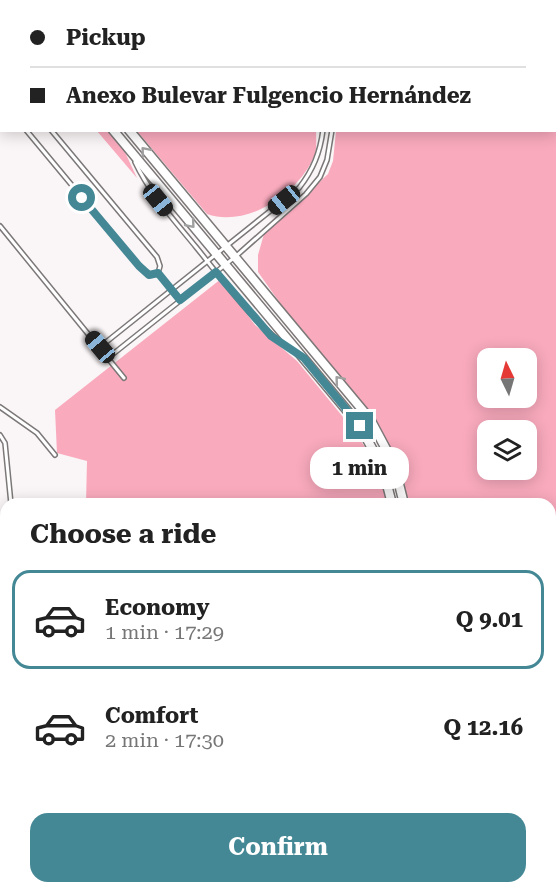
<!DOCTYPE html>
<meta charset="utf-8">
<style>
:root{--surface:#fff;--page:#f2f2f2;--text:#222;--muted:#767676;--line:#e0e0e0;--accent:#448896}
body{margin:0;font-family:"Roboto Serif",serif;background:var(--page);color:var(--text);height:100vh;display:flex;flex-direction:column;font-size:22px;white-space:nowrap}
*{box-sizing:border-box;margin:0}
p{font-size:20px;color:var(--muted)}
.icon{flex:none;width:33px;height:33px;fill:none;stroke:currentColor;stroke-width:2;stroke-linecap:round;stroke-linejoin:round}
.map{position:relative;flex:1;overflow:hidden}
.side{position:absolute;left:0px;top:498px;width:556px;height:396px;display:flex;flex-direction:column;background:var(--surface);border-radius:18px 18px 0 0;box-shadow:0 3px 15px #0003}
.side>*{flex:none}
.banner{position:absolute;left:0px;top:0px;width:556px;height:132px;box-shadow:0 3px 15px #0003;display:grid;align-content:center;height:132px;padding:0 30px;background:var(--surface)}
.needle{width:39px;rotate:355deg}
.controls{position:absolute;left:477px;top:348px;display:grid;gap:12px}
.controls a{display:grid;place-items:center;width:60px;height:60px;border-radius:12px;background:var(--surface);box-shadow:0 3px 15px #0003;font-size:30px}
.end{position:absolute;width:27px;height:27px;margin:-14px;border:8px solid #448896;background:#fff;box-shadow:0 0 0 3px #fff}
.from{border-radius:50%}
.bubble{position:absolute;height:42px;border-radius:18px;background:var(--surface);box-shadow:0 3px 15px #0003;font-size:20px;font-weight:700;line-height:42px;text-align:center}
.car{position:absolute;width:18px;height:36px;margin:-18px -9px;border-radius:8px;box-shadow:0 0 4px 2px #0007;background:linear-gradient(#222 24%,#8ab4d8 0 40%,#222 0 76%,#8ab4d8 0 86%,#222 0)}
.banner b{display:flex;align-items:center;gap:21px;height:57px;font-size:22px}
.banner b+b{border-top:2px solid var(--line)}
.banner i{width:15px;height:15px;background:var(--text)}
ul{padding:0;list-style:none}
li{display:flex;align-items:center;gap:18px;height:99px;margin:0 12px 9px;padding:0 18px;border:3px solid transparent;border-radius:18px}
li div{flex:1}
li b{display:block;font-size:22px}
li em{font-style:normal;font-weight:700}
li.active{border-color:var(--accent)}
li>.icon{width:54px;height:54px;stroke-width:1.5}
h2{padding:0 30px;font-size:27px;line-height:72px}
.primary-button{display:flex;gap:12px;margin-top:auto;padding:12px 30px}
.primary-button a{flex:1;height:69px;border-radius:18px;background:var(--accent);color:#fff;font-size:24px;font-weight:700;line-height:69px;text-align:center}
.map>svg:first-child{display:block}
.green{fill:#f9aabd;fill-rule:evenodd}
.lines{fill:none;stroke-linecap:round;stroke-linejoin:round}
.primary-tunnel{stroke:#d8d3d4;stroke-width:9;stroke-dasharray:9 4.5;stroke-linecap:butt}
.service-casing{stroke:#7c7878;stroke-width:6}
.secondary-casing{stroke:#7c7878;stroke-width:11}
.primary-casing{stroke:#7c7878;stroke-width:12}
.path{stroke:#afabab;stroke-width:1.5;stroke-dasharray:4.5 3;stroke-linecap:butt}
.service{stroke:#fff;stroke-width:3}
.secondary{stroke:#fff;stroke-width:8}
.primary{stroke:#fff;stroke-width:9}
.oneway{stroke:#a1a0a0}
.route{stroke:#448896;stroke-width:8}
</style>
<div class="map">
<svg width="556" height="894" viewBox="0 0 556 894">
<rect width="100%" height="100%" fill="#faf5f6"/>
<!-- green -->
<path class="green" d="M29 0H317L30 2Z
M345 0H556V894H376L367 888H550V504H408L402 470 376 421 282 306 258 272V255L264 234 328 174 333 161 336 131 555 130V2ZM488 358H526V398H488ZM488 430H526V470H488Z
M97 131H108L124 150 137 178Z
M137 131H316C316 138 317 147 315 154 300 193 248 228 207 214Z
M221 279 255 325 297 361 352 428 367 450 381 480 387 504H86L87 461 57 453 55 410Z
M203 888H235L255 894H164Z"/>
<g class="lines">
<!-- primary-tunnel -->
<path class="primary-tunnel" d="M288 888 305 894
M329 888 340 894"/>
<defs>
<path id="service" d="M323 2V0
M333 2V0
M0 38 2 37
M0 125 2 124
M26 130 139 266 149 275 158 273
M51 130 157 257 160 266 158 273 180 300
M135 162C150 194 174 220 196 247 226 284 254 325 293 351
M0 226 124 378
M100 347 299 188C313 170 320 153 323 130
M108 358 235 257 306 194 320 177 327 160 332 130
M0 407 37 433 55 455
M0 435 5 443 11 504
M0 527 6 520
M0 602 6 604
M0 637 6 620
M0 655 6 657
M0 801 6 803"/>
<path id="secondary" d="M6 0 8 2
M22 0 24 2
M113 130 360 426 383 469 392 504
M129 130 370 419 394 464 404 504"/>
<path id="primary" d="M252 888 269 894
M278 888 282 894
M360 888 368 894
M93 894 103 888
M126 894 141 888
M315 894 319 888"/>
</defs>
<!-- service casing -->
<use href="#service" class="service-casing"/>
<!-- secondary casing -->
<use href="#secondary" class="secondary-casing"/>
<!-- primary casing -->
<use href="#primary" class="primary-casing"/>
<!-- path -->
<path class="path" d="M535 2H536
M555 8H556"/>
<!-- service -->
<use href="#service" class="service"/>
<!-- secondary -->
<use href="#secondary" class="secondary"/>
<!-- primary -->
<use href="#primary" class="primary"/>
</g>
<!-- one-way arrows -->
<defs><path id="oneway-chevron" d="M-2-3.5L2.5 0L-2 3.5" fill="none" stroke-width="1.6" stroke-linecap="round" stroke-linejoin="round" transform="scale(1.5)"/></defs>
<g class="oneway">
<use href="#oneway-chevron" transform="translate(145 151) rotate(-130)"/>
<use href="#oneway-chevron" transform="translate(191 224) rotate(50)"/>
<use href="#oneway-chevron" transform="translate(339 380) rotate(-130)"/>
</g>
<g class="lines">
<!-- route -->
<path class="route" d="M82 198 139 266 149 275 158 273 180 300 216 272 271 336 304 358 360 426"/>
</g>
</svg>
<div class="controls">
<a><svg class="needle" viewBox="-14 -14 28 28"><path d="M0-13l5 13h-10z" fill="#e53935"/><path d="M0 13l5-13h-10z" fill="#767676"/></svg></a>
<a><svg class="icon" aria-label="layers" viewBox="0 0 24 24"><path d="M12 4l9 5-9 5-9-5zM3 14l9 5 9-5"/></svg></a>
</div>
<i class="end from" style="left:82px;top:198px"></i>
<i class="end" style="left:360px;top:426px"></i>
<div class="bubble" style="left:310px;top:447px;width:99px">1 min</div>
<i class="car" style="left:158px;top:200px;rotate:141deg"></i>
<i class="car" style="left:284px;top:200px;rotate:231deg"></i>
<i class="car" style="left:100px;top:347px;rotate:320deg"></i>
<div class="banner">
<b><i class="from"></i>Pickup</b>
<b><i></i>Anexo Bulevar Fulgencio Hernández</b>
</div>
<section class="side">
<h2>Choose a ride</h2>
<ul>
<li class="active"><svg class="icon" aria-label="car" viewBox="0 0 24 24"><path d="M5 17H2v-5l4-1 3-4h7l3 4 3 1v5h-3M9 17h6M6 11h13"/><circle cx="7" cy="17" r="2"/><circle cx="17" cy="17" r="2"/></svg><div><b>Economy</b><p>1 min · 17:29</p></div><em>Q 9.01</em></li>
<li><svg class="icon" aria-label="car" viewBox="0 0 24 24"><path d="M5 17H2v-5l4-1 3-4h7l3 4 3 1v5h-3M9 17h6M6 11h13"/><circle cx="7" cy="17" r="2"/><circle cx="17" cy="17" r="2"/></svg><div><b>Comfort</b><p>2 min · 17:30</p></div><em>Q 12.16</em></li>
</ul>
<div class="primary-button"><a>Confirm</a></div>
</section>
</div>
